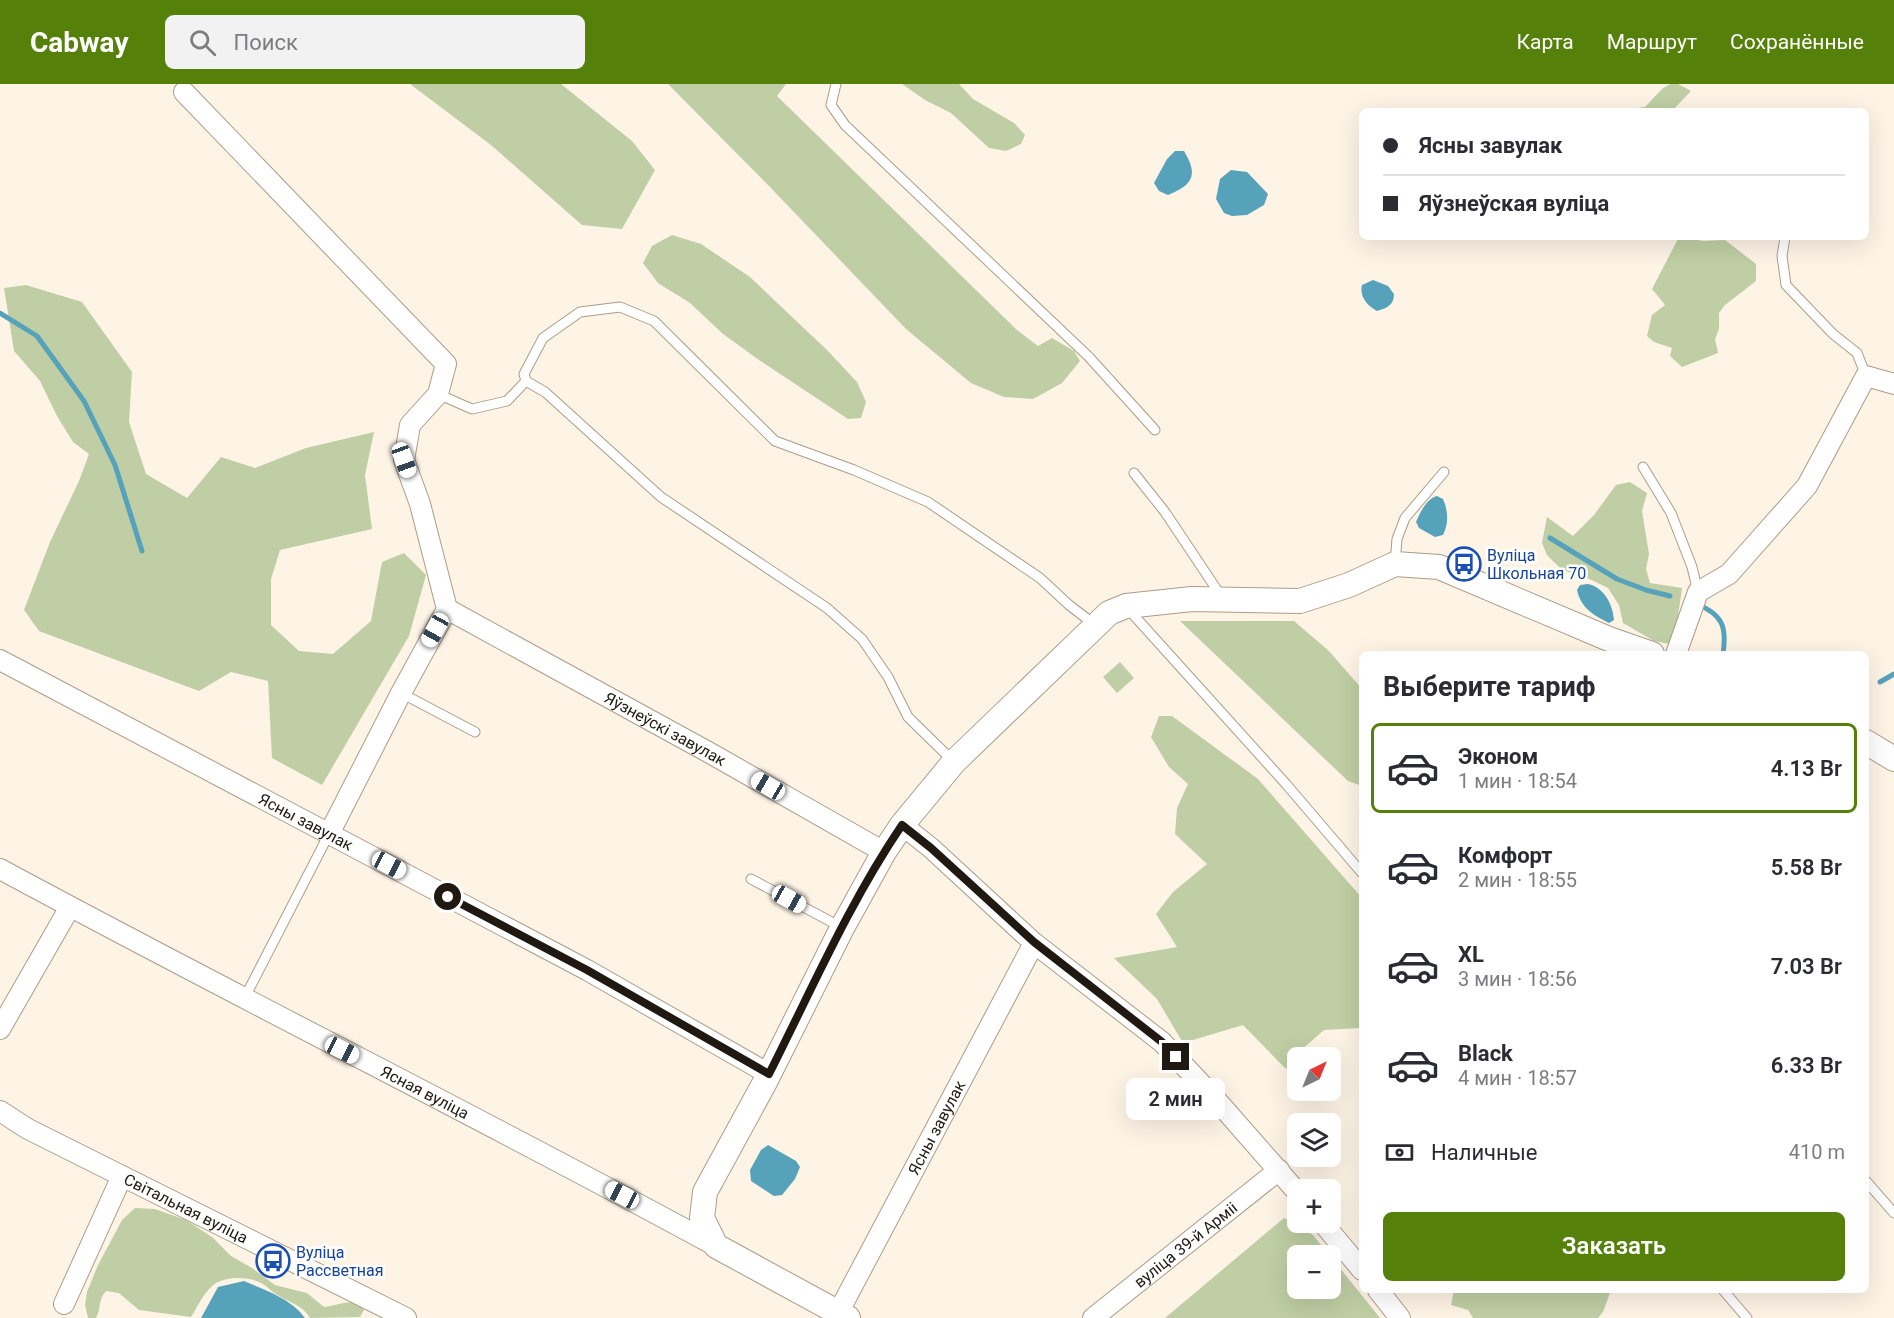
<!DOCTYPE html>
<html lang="ru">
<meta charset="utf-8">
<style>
:root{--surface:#fff;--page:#f2f2f3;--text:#2b2b33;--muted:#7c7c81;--line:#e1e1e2;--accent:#55810b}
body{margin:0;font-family:Roboto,sans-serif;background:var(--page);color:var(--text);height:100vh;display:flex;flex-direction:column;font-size:22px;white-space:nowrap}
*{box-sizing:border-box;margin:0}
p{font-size:20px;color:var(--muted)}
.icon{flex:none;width:33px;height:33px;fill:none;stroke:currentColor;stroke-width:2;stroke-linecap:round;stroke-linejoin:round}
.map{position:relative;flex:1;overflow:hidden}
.sheet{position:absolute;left:1359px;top:567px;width:510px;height:642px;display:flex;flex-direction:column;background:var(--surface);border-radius:9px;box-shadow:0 6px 24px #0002}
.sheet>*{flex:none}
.guide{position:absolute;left:1359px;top:24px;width:510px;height:132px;border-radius:9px;box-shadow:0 6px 24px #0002;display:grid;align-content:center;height:132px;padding:0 24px;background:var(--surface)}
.needle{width:39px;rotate:43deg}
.tools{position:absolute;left:1287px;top:963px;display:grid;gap:12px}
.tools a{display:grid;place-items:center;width:54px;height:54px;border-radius:9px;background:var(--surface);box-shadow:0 6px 24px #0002;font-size:30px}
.end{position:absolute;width:27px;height:27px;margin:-14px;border:8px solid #1f1911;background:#fff;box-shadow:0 0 0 3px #fff}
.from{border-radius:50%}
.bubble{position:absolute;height:42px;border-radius:9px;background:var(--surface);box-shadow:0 6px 24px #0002;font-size:20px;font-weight:600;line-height:42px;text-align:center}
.car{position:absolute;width:18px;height:36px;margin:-18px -9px;border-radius:8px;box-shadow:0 0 4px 2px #0007;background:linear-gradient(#fff 24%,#345 0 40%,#fff 0 76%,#345 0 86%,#fff 0)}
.guide b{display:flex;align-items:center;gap:21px;height:57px;font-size:22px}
.guide b+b{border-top:2px solid var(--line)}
.guide i{width:15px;height:15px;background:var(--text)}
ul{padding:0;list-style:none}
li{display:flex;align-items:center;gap:18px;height:90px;margin:0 12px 9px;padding:0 12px;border:3px solid transparent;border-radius:9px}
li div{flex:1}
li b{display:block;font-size:22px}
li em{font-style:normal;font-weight:600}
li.active{border-color:var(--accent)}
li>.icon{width:54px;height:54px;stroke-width:1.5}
h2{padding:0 24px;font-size:27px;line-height:72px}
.pay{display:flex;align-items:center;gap:15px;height:66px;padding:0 24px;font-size:22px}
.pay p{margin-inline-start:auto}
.action{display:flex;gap:12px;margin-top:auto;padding:12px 24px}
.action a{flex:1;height:69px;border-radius:9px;background:var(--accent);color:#fff;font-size:24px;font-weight:600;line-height:69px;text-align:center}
header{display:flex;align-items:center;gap:36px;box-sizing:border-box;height:84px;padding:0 30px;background:var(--accent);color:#fff}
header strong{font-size:28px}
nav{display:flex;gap:33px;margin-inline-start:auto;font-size:21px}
.search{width:420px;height:54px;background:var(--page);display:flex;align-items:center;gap:15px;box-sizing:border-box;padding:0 21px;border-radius:9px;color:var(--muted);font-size:22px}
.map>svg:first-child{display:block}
.green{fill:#bfcea4}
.water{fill:#56a2bb}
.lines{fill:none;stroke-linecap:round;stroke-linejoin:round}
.stream{stroke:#56a2bb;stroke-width:5}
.service-casing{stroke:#ac9c86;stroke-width:11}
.minor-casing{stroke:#ac9c86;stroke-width:22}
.tertiary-casing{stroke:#ac9c86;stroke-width:26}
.service{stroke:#fff;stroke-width:9}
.minor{stroke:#fff;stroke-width:20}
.tertiary{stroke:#fff;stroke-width:24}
.route{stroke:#1f1911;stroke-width:8}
.labels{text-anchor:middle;stroke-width:5;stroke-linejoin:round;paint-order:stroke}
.transit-label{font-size:16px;fill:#164399;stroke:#fff;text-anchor:start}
.street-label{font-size:16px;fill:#1f1911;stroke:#fff}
</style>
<header>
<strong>Cabway</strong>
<div class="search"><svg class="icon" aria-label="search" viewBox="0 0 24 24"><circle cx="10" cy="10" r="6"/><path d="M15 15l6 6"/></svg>Поиск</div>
<nav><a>Карта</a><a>Маршрут</a><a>Сохранённые</a></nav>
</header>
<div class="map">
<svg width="1894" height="1234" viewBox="0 0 1894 1234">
<rect width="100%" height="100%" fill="#fef4e6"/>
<!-- green -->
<path class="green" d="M410 0H561L632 57 655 86 622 145 582 141 491 61Z
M668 0H786L777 12 1017 246 1038 262 1052 254 1074 267 1080 277 1062 299 1033 315 1004 313 971 299 906 245 769 102Z
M902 0H959L973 15 1014 39 1025 51 1021 60 1006 67 989 64 951 29 925 16Z
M1670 0H1678L1691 7 1672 27H1615L1645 23 1662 5Z
M672 151 701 160 750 193 828 267 857 298 866 318 861 334 848 335 759 276 723 250 690 219 658 199 643 179 652 162Z
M1679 153 1703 157 1725 156 1756 180V197L1725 221 1719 229V245L1715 255 1718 269 1682 283 1670 272 1672 264 1654 258 1647 252 1652 231 1665 221 1652 205Z
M26 201 82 218 132 288 129 338 146 390 187 414 221 373 255 384 306 364 374 348 365 391 372 445 280 466 271 495V541L299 567 333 570 371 537 382 478 404 469 426 491 409 552 322 701 272 674 268 597 231 588 199 607 39 547 24 526 50 458 79 397 89 370 73 358 57 332 40 297 14 267 4 204Z
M1630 398 1647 409 1642 427 1649 470 1646 485 1650 499 1682 504 1677 539 1670 560 1654 557 1623 539 1619 521 1608 504 1583 492 1562 486 1547 471 1542 459 1547 433 1573 452 1594 431 1616 401Z
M1180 537H1294L1329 567 1362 605V702L1348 697Z
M1120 578 1134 594 1117 609 1103 593Z
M1159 632H1172L1258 695 1362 814V946L1359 944 1324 946 1299 968 1286 985 1243 941 1183 959 1157 915 1114 874 1177 863 1156 830 1173 808 1207 780 1175 750 1177 724 1188 700 1169 683 1151 653Z
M135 1124 155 1125 186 1136 212 1153 231 1172 252 1184 275 1201 307 1209 324 1223C339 1222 353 1212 364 1226L360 1233 310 1234C303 1221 288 1218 276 1210 271 1207 267 1202 261 1199 249 1193 229 1192 216 1199 205 1206 198 1222 191 1233L139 1226 119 1209 106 1207C97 1218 102 1223 96 1234H88L85 1221 87 1208 98 1181 122 1136Z
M1284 1134 1313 1151 1329 1171 1298 1172V1204H1330L1331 1173 1380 1234H1165Z
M1454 1206H1611L1603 1228 1598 1234H1473L1468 1226 1451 1221Z"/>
<!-- water -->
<path class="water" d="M1175 67H1184C1198 90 1194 101 1168 111L1159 107 1154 99 1167 75Z
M1231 86 1247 88 1268 110 1264 121 1247 131 1232 132 1224 129 1216 115 1220 95Z
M1373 196 1388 202 1394 210C1394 221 1387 224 1377 227 1368 222 1359 213 1362 201Z
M1437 412 1443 415C1448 426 1449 440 1443 451L1435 453 1419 444 1416 438C1420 429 1426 415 1437 412Z
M1588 500C1604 503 1613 521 1614 536L1609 539C1593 531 1581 524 1577 506L1580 501Z
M768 1061 796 1077 800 1083 795 1095 782 1111 774 1112 751 1097 750 1086 761 1066Z
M244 1197C265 1206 292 1215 305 1234H201L218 1203Z"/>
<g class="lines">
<!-- stream -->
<path class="stream" d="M0 229 37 252 84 317 115 381 142 467
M1550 454 1617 495 1646 506 1670 512
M1697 520C1723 531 1727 543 1723 570
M1880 598 1894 590"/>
<defs>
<path id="service" d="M836 0 831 21 845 41 1089 273 1155 346
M1785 153 1782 172 1786 201 1833 250 1857 269 1866 292
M526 297 524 290 543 254 580 228 620 223 654 237 775 357 854 386 928 418 1040 494 1069 521 1094 540
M526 297 545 308 661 413 827 524 862 555 888 593 908 633 954 678
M438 310 472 325 507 317 526 297
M1643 383 1671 429 1692 483 1698 508
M1134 389 1165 428 1221 512
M1395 480 1397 455 1405 434 1444 388
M1129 526 1286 700 1362 789
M401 609 475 648
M751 795 841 843
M244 915 329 750
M1866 1097 1894 1129
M1723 1206 1747 1234"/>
<g id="minor">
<path d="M184 8 446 280 438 310 410 341 404 376 420 420 447 525 401 609 329 750"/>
<path id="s1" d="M447 525 710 669 884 768"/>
<path d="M1676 570 1698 508 1729 490 1807 402 1866 292 1894 300"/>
<path id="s2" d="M0 576 587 886 769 990"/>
<path d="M902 741 931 764 1034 859 1162 958 1219 1019 1298 1109"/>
<path id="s3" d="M0 785C237 913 479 1033 716 1162"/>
<path d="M0 945 70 823"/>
<path id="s4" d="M0 1027 28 1045 406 1234"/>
<path d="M1322 1138 1362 1186"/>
<path d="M1378 1206 1400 1234"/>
<path d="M64 1220 122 1092"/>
<path id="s5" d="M838 1229 1034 859"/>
<path id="s6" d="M1093 1234 1279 1086"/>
</g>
<path id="tertiary" d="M1866 658 1894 675
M848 1234 716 1162 702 1134 705 1108 765 998 842 844 884 768 902 741 954 678 1109 529 1126 522 1192 515 1300 517 1349 501 1395 480 1439 483 1609 555 1652 570"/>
</defs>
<!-- service casing -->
<use href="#service" class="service-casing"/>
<!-- minor casing -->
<use href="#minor" class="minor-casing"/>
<!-- tertiary casing -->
<use href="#tertiary" class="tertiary-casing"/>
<!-- service -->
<use href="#service" class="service"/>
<!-- minor -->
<use href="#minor" class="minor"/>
<!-- tertiary -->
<use href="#tertiary" class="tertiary"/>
</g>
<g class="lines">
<!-- route -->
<path class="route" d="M448 813 587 886 769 990C811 907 849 819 902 741L931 764 1034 858 1162 958 1176 973"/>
</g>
<!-- icons -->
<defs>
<symbol id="bus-ring" viewBox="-11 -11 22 22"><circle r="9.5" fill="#fff" stroke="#1a4fb4" stroke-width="1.5"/><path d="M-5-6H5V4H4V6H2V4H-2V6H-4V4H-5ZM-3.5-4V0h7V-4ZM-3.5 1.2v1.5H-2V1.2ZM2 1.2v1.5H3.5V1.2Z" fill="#1a4fb4"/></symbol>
</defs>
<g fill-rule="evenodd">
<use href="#bus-ring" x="1445" y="461" width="38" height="38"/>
<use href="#bus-ring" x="254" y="1158" width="38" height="38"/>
</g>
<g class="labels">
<!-- transit labels -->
<g class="transit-label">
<text x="1487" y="477">Вуліца<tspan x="1487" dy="18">Школьная 70</tspan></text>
<text x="296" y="1174">Вуліца<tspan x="296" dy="18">Рассветная</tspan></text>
</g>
<!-- street labels -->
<g class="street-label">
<text dy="6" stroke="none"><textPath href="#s1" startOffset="249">Яўзнеўскі завулак</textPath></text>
<text dy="6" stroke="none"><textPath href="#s2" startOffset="346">Ясны завулак</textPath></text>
<text dy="6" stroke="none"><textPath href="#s3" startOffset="480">Ясная вуліца</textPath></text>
<text dy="6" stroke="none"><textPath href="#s5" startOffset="210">Ясны завулак</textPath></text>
<text dy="6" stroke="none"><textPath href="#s4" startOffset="210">Світальная вуліца</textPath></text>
<text dy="6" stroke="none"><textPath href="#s6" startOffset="118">вуліца 39-й Арміі</textPath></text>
</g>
</g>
</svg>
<div class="tools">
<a><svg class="needle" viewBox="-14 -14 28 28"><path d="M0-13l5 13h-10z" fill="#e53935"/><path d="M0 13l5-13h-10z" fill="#7c7c81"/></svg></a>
<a><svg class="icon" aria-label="layers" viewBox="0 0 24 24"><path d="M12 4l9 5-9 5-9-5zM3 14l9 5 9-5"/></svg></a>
<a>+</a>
<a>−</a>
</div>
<i class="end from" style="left:448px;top:813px"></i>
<i class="end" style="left:1176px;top:973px"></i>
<div class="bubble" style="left:1126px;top:994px;width:99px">2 мин</div>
<i class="car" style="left:404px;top:376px;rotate:160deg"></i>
<i class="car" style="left:435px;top:546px;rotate:209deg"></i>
<i class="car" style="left:768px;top:702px;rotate:300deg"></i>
<i class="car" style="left:389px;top:781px;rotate:118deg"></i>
<i class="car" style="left:789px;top:815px;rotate:119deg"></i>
<i class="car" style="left:342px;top:966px;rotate:117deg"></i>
<i class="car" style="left:622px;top:1111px;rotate:298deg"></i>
<div class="guide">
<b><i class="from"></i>Ясны завулак</b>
<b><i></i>Яўзнеўская вуліца</b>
</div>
<section class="sheet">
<h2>Выберите тариф</h2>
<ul>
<li class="active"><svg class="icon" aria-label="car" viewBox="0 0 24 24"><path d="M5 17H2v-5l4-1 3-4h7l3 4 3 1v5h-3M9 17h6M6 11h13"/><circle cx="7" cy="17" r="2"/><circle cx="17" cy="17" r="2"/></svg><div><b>Эконом</b><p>1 мин · 18:54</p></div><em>4.13 Br</em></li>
<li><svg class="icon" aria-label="car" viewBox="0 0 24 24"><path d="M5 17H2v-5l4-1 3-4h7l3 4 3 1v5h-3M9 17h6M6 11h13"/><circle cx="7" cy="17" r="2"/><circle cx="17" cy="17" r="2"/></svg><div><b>Комфорт</b><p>2 мин · 18:55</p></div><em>5.58 Br</em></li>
<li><svg class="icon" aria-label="car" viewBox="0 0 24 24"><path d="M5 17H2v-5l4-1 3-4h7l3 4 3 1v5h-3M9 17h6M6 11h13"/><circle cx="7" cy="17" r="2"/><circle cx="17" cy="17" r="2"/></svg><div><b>XL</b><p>3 мин · 18:56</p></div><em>7.03 Br</em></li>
<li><svg class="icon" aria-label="car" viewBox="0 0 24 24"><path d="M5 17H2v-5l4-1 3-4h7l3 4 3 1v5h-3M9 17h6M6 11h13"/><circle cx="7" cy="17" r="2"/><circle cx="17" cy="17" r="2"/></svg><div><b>Black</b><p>4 мин · 18:57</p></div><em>6.33 Br</em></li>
</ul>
<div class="pay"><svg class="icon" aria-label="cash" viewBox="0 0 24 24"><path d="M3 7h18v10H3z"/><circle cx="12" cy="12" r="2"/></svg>Наличные<p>410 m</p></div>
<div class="action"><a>Заказать</a></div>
</section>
</div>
